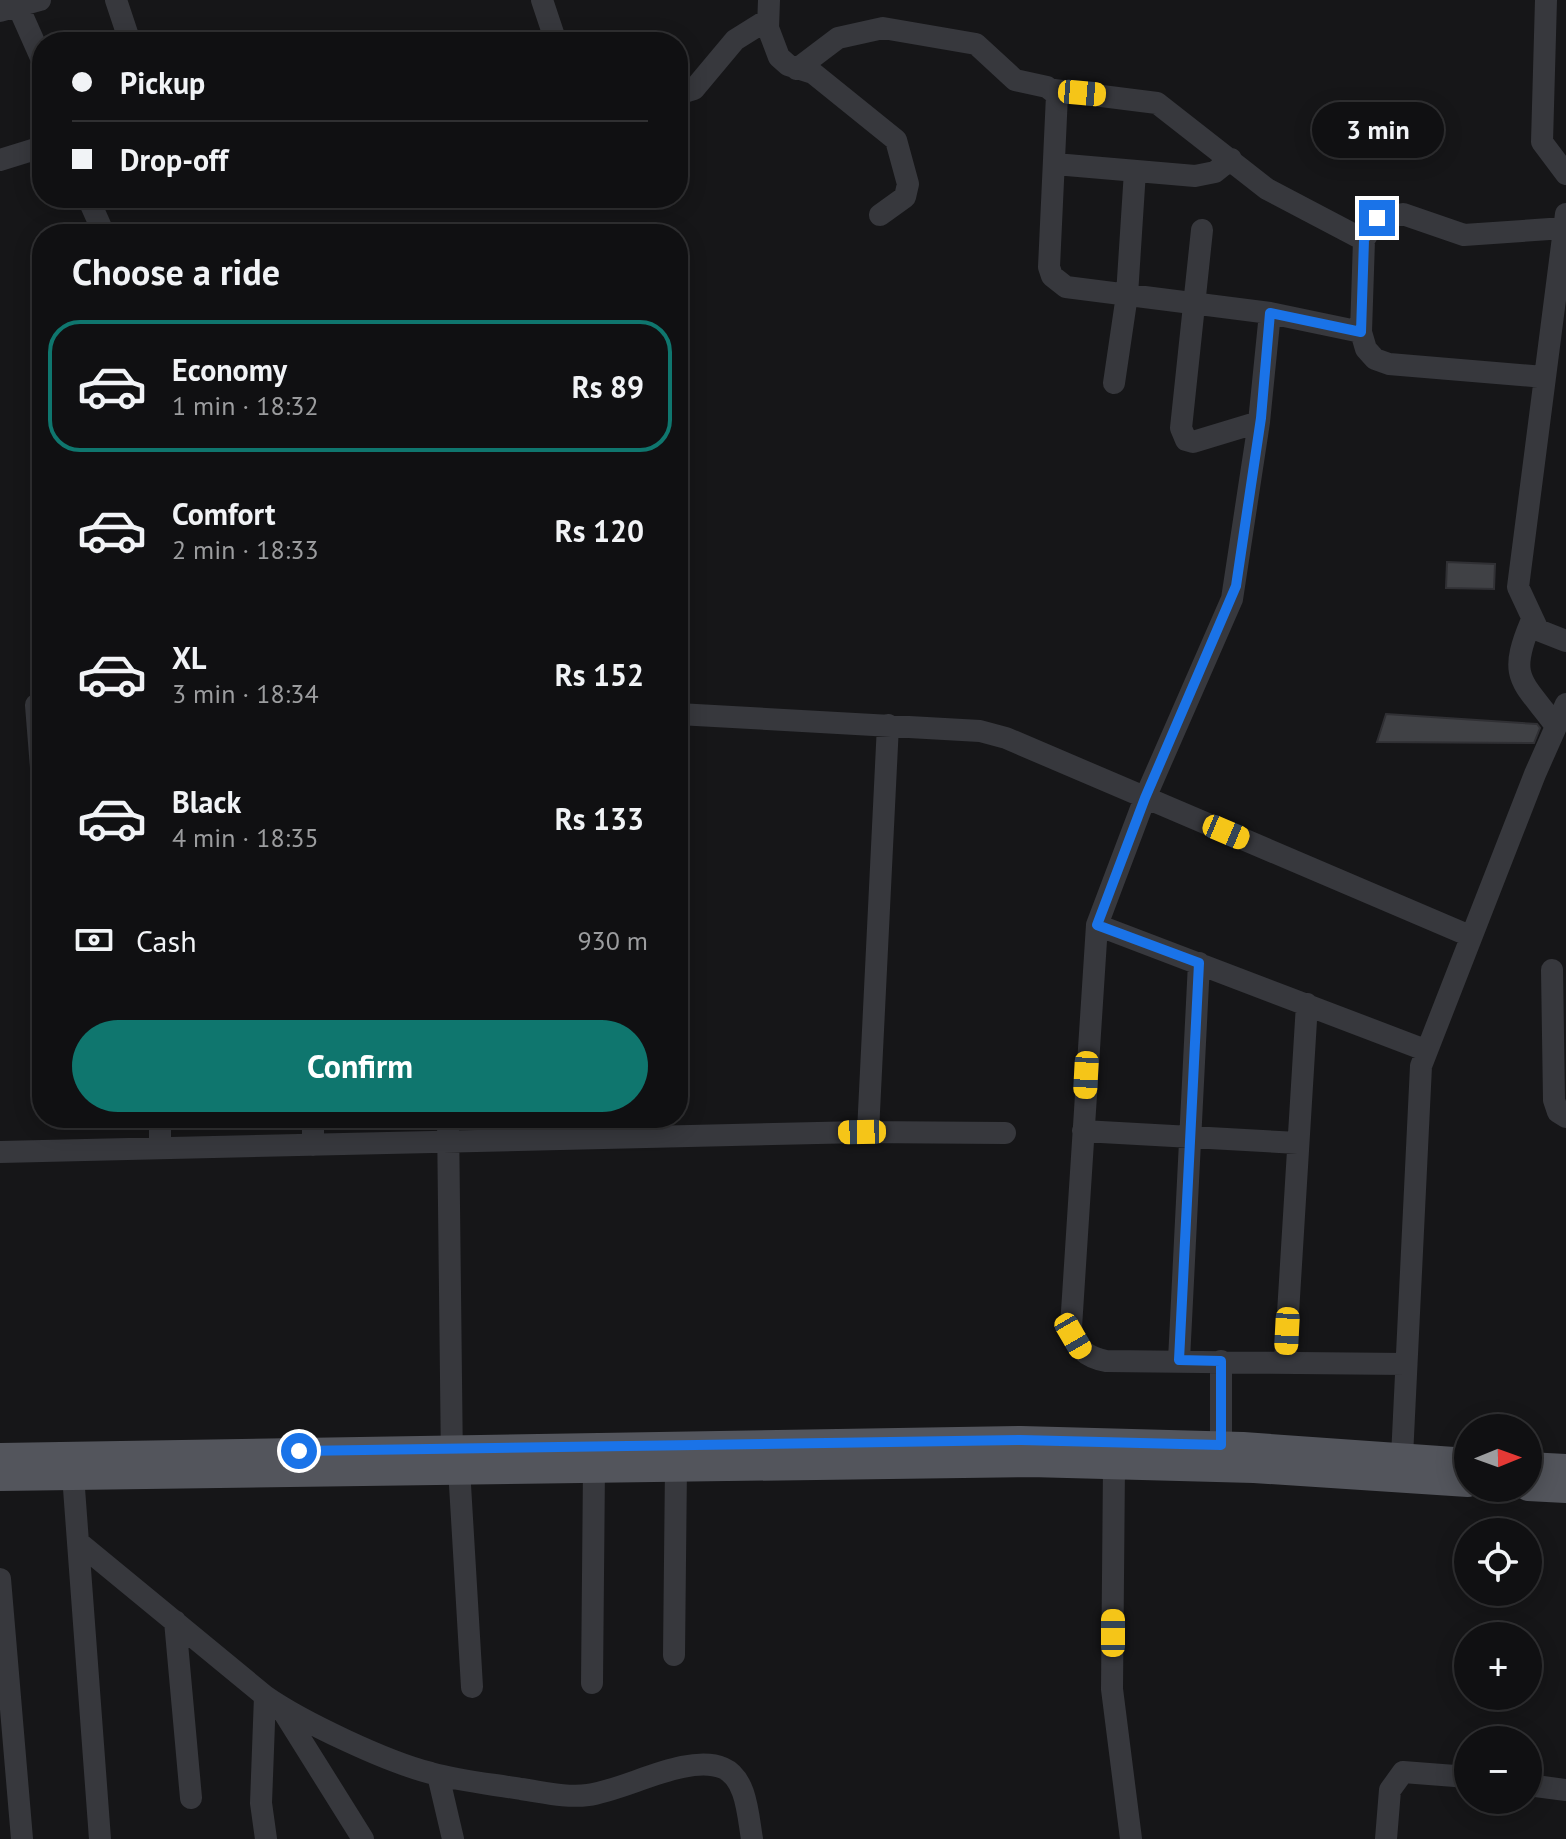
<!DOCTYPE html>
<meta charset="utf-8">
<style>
:root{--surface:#101012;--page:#19191b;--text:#f1f3f6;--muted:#9c9d9f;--line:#303032;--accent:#0f766e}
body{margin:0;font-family:"PT Sans",sans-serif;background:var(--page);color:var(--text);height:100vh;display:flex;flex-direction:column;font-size:30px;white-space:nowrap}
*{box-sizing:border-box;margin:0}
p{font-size:26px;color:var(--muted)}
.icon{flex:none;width:44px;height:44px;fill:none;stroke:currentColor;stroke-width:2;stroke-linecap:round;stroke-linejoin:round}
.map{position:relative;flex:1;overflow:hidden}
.details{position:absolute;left:32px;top:224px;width:656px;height:904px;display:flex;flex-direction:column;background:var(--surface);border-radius:32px;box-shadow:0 4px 20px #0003,0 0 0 2px var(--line)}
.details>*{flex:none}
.hud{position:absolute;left:32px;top:32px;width:656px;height:176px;border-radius:32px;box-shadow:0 4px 20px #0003,0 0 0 2px var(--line);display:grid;align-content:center;height:176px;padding:0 40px;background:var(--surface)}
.needle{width:52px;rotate:89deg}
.buttons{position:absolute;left:1454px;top:1414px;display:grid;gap:16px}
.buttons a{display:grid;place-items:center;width:88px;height:88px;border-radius:50%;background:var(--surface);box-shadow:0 4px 20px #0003,0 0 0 2px var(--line);font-size:40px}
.end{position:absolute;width:36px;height:36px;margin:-18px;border:10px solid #1a73e8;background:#fff;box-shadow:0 0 0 4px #fff}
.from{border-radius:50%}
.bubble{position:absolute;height:56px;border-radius:28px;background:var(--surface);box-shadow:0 4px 20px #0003,0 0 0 2px var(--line);font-size:26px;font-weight:800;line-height:56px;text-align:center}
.car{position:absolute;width:24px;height:48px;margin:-24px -12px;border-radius:10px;box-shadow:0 0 6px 2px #0007;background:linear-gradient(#f5c518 24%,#345 0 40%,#f5c518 0 76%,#345 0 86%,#f5c518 0)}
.hud b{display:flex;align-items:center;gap:28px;height:76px;font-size:30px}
.hud b+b{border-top:2px solid var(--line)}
.hud i{width:20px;height:20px;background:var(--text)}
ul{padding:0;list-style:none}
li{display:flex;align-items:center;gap:24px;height:132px;margin:0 16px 12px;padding:0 24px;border:4px solid transparent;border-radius:32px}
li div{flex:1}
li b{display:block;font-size:30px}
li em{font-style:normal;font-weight:800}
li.selected{border-color:var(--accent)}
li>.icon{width:72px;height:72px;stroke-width:1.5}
h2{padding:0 40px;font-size:36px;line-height:96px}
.pay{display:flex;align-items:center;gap:20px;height:88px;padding:0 40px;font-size:30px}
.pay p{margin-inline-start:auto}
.button{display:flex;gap:16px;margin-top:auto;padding:16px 40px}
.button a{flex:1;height:92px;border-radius:48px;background:var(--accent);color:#fff;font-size:32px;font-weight:800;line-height:92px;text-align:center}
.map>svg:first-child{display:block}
.building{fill:#404145;stroke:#303034;stroke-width:2}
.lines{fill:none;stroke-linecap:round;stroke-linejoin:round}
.minor{stroke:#37383d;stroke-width:22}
.major{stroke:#53555c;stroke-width:28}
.route{stroke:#1a73e8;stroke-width:10}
</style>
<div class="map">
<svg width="1566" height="1839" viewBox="0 0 1566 1839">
<rect width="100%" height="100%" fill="#161618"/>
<!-- building -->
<path class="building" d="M1447 562 1495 564 1494 589 1446 588Z
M1386 714 1537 724 1540 728 1534 743 1377 742Z"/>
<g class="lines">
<!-- minor -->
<path class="minor" d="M116 0 130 42
M542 0 556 42
M769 0 768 28 779 57 788 65 813 73 896 140 908 184 905 197 880 215
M1546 0 1542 142 1566 174
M18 6 42 60
M0 11 40 0
M797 69 838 38 883 28 976 44 1015 80 1047 87 1057 95 1049 267 1052 276 1066 287 1270 313 1361 332
M1054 90 1157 103 1267 189 1364 240
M678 94 694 89 735 40 767 20
M0 160 42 147
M1055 164 1195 176 1215 172 1231 159
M88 198 104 234
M1566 214 1518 587 1538 630 1566 641
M1202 230 1181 428 1186 440 1193 442 1259 422 1270 313
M1544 377 1389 364 1375 359 1366 349 1361 332 1364 240 1377 218 1403 214 1464 235 1564 228
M1114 383 1127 295 1135 171
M1259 422 1232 599 1145 798 1097 925 1071 1327C1075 1348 1086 1357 1106 1361L1406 1364
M1531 622C1507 679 1522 680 1556 726
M36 705 42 780
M678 714 980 731 1006 738 1470 936
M1097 925 1425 1050
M1552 970 1554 1100 1558 1112 1566 1117
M160 1118V1148
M448 1118 452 1465
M1083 1131 1298 1143
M868 1132 888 725
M313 1145V1118
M0 1152 862 1132 1005 1133
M1179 1360 1199 963
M1285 1362 1307 1004
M1221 1445V1361
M1402 1457 1421 1066 1535 774 1566 704
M1114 1465 1112 1689 1131 1839
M459 1468 472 1687
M73 1475 100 1839
M78 1542 265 1696 261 1803 266 1839
M0 1579 22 1839
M175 1621 191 1798
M674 1655 676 1466
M592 1683 594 1467
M265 1696C302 1722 387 1762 431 1773 460 1781 491 1784 521 1789 543 1792 566 1798 588 1795 626 1790 688 1753 723 1768 747 1778 748 1817 752 1839
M281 1708 363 1839
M438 1775 453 1839
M1528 1785 1566 1790
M1386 1839 1390 1790 1403 1772 1468 1777"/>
<!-- major -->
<path class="major" d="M0 1457 1021 1440 1243 1446 1468 1462
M1528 1466 1566 1468
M0 1477 1030 1463 1254 1469 1468 1483
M1528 1487 1566 1489"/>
</g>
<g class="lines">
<!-- route -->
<path class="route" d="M299 1451 1021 1440 1221 1445V1361L1179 1360 1199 963 1097 925 1145 798 1236 586 1261 418 1270 313 1361 332 1364 240 1377 218"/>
</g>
</svg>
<div class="buttons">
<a><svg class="needle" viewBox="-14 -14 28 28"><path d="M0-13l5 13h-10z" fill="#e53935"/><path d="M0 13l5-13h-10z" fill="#9c9d9f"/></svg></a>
<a><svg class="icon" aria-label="locate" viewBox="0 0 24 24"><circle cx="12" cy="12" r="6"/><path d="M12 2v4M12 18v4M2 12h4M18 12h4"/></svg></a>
<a>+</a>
<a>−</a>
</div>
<i class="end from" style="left:299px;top:1451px"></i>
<i class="end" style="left:1377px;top:218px"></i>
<div class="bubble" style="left:1312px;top:102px;width:132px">3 min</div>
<i class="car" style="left:1082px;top:93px;rotate:95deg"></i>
<i class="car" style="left:1226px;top:832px;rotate:113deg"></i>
<i class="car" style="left:1086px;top:1075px;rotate:183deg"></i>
<i class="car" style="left:862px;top:1132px;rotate:269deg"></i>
<i class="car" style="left:1287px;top:1331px;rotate:183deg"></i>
<i class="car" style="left:1073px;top:1336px;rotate:150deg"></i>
<i class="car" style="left:1113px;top:1633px;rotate:0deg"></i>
<div class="hud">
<b><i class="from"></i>Pickup</b>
<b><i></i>Drop-off</b>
</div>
<section class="details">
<h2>Choose a ride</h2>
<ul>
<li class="selected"><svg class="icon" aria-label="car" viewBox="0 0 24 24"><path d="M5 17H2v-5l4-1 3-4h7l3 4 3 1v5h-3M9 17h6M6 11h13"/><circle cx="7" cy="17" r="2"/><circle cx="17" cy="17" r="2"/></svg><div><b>Economy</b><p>1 min · 18:32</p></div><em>Rs 89</em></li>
<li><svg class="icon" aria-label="car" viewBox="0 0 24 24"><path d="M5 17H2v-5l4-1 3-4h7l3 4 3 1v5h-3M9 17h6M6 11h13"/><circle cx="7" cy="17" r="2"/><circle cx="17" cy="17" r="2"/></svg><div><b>Comfort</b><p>2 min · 18:33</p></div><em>Rs 120</em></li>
<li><svg class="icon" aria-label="car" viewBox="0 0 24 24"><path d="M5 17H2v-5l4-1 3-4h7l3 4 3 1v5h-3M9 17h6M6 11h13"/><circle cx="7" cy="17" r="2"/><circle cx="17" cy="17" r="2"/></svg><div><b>XL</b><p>3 min · 18:34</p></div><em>Rs 152</em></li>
<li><svg class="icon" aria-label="car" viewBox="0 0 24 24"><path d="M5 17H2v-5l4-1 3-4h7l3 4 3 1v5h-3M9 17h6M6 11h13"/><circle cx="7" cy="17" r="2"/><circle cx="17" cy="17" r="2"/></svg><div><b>Black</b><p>4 min · 18:35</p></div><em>Rs 133</em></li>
</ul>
<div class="pay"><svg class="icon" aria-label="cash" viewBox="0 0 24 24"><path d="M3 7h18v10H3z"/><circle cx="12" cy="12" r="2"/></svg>Cash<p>930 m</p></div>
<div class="button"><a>Confirm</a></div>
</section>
</div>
